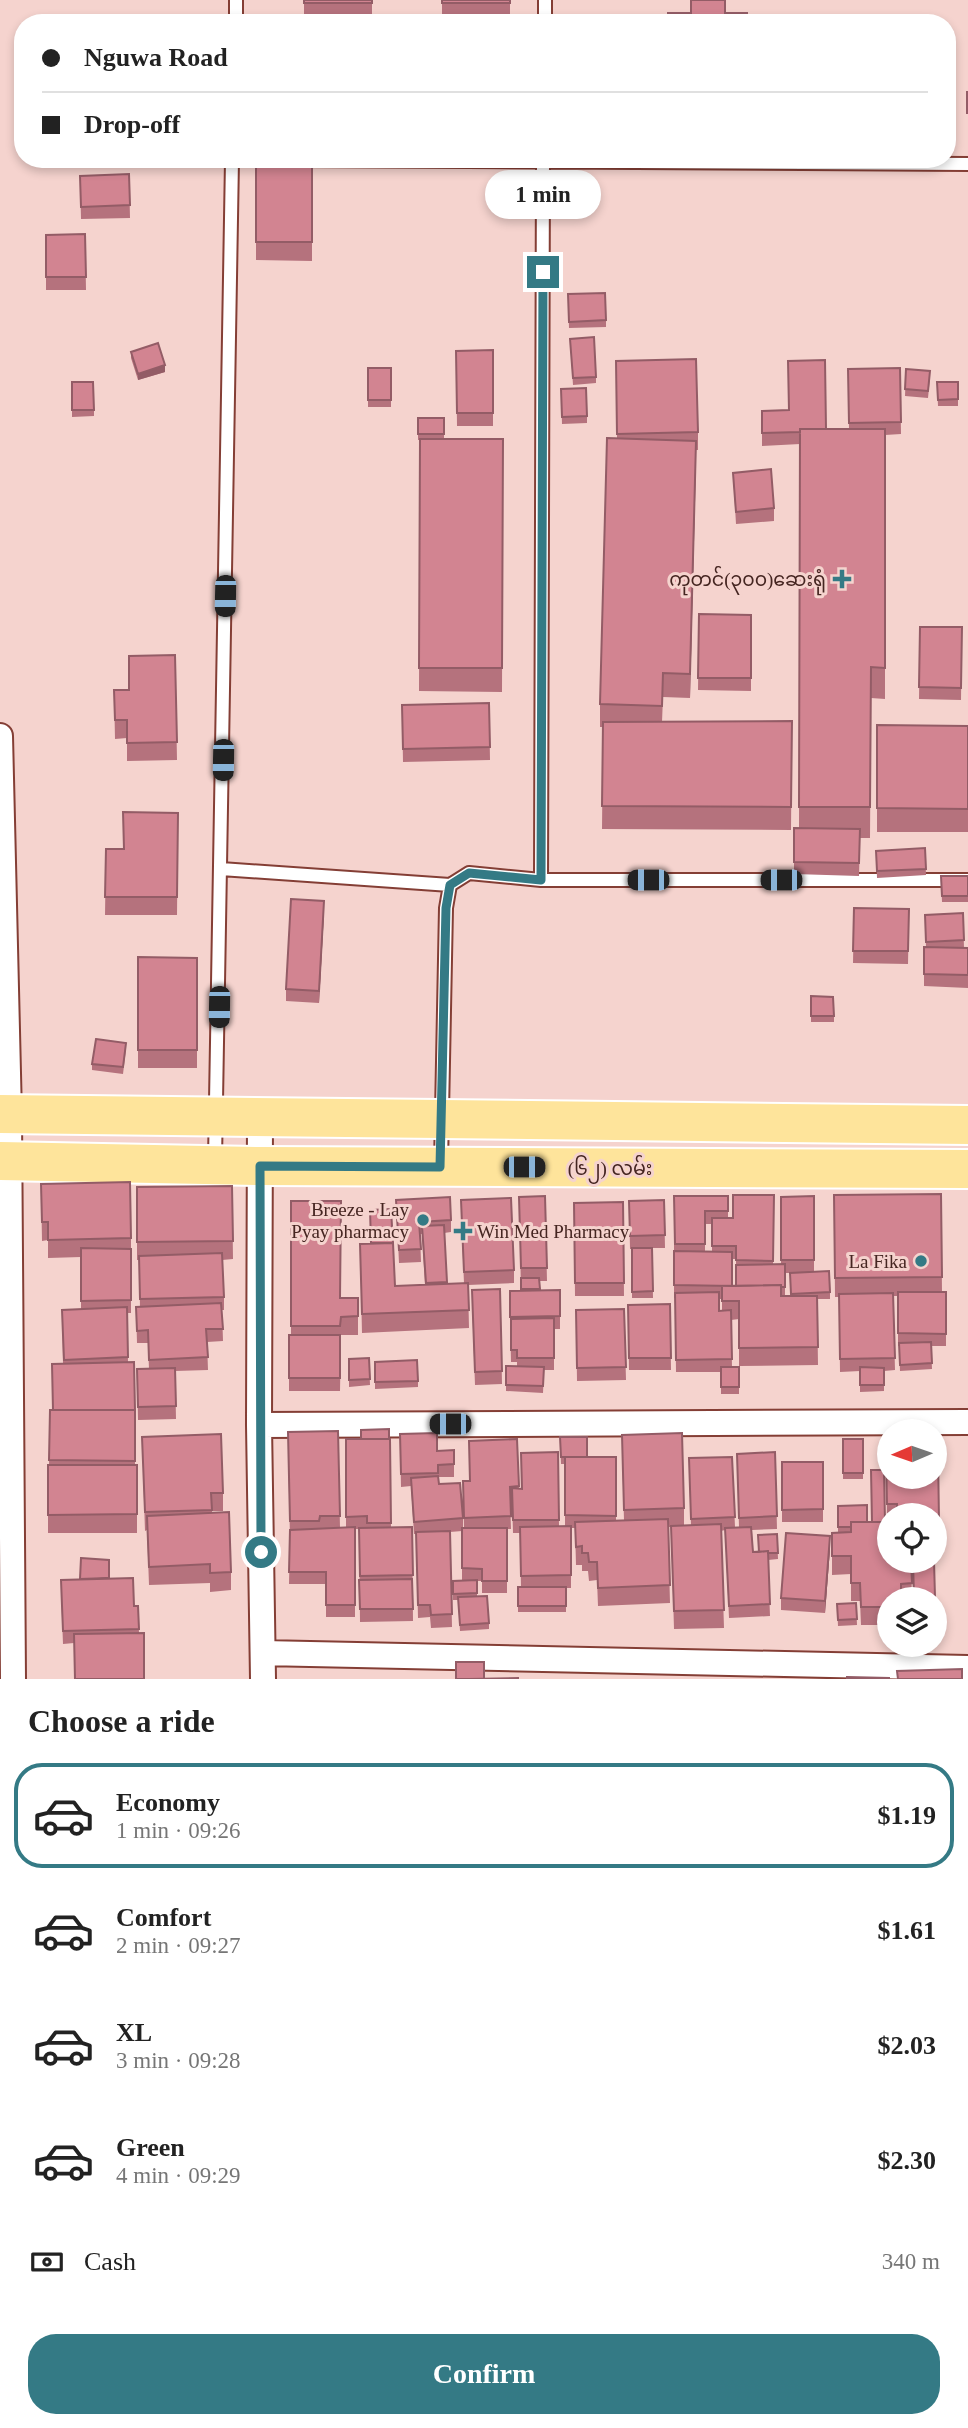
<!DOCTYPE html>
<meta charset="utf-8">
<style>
:root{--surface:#fff;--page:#f6f6f6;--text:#222;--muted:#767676;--line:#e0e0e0;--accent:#347a85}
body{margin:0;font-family:"Times New Roman","Noto Sans Myanmar",serif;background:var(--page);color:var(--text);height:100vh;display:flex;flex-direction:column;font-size:26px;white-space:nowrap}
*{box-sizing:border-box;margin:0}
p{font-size:23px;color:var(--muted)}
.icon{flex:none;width:38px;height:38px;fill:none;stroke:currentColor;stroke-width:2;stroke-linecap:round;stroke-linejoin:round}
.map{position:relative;height:1679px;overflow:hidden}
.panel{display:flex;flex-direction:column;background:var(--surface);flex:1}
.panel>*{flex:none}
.banner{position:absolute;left:14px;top:14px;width:942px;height:154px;border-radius:28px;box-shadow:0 4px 10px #0003;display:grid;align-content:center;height:154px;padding:0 28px;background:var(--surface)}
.needle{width:46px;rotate:268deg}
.controls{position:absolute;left:877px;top:1419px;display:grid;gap:14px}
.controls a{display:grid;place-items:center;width:70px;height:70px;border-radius:50%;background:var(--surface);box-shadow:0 4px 10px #0003;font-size:35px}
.end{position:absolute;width:32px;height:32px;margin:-16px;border:9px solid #347a85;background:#fff;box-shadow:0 0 0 4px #fff}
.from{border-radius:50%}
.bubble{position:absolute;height:49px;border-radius:24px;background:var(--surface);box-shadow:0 4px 10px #0003;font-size:23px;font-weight:700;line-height:49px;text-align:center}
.car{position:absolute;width:21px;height:42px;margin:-21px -10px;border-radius:9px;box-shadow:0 0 5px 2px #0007;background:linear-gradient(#222 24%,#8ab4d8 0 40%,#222 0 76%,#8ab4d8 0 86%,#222 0)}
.banner b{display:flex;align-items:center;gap:24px;height:66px;font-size:26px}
.banner b+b{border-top:2px solid var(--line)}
.banner i{width:18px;height:18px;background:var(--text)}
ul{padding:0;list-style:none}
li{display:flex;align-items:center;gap:21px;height:105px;margin:0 14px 10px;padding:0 14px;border:4px solid transparent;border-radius:28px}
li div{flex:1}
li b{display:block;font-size:26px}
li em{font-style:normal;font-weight:700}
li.current{border-color:var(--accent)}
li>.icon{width:63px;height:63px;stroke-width:1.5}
h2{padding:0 28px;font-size:32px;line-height:84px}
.pay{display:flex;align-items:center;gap:18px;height:77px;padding:0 28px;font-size:26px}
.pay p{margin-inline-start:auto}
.primary-button{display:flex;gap:14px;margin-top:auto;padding:14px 28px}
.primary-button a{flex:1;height:80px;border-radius:28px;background:var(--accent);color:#fff;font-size:28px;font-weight:700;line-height:80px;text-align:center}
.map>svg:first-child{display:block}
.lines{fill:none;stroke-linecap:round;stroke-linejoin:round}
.lane-casing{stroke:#843e35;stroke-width:16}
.street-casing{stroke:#843e35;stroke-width:28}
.primary-casing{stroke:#fff;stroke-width:42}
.lane{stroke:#fff;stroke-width:12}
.street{stroke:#fff;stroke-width:24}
.primary{stroke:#fee49b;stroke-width:38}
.wall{fill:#b5727d;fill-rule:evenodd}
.shaded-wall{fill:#935c66}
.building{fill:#d28491;stroke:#935c66;stroke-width:2}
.route{stroke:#347a85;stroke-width:9}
.poi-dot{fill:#347a85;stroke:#f5d3ce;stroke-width:2.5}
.labels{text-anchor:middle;stroke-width:6;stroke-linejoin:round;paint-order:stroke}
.poi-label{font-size:19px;fill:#452521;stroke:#f5d3ce;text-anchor:end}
.street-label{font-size:19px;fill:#452521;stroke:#f5d3ce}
</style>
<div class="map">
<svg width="968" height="1679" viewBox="0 0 968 1679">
<rect width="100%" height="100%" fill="#f5d3ce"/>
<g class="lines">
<defs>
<path id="lane" d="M236 23V0
M545 23V0
M543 159 541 880H968
M296 160 968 164
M221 869 450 885
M215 1160 232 160H271
M441 1164 446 908 450 885 469 873 541 880"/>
<path id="street" d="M0 736 9 1115 13 1679
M260 1118 259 1425 263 1679
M259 1425 968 1422
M263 1653 968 1668"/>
<path id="primary" d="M0 1114 968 1125
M0 1161 260 1166 968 1169"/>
</defs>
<!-- lane casing -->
<use href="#lane" class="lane-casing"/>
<!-- street casing -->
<use href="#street" class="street-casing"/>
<!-- primary casing -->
<use href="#primary" class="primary-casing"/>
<!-- lane -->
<use href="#lane" class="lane"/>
<!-- street -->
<use href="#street" class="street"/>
<!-- primary -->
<use href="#primary" class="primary"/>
</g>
<!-- wall -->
<path class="wall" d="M304 0H372V21H304Z
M442 0H510V21L442 22Z
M256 159H312V261L256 260Z
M129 174 130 218 81 219 80 176Z
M85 234 86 290H46V235Z
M568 294 606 320V327L569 328Z
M570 339 596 377V383L573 385Z
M493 350V426H457L456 351Z
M131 352 165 372 138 380 131 358Z
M616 361 698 432V450H696L690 698 663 697 662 722 792 721 791 830 602 829 603 727H600V704L617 439Z
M368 368H391V407H368Z
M900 368 901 434 885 435V699L871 698 870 838H860L859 876 794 874V828H799L800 444 762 446V411L826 429H849L848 369Z
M906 369 930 377 928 398 905 396Z
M72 382 94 410V416L72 417Z
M937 382 958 399V406H938Z
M561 389 587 416V423L562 424Z
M418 418H444V439H503L502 692 419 691 420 440H418Z
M733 473 774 508V521L736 524Z
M699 614 751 615V691L698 690Z
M920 627H962L961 700 919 699Z
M175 655 177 760 127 761V738L115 739 114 690H129Z
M489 703 490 760 403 762 402 705Z
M877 725 968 726V832H877Z
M178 813 177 915H105L106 849H124Z
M925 848 926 875 877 878 876 851Z
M941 876H968V902H942Z
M854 908 909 909 908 964 853 963Z
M324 913 319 1003 286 1001V989Z
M963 913 964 948H968V988L924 986V947H926L925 915Z
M138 957 197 958V1068H138Z
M811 996 834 1016V1022H811Z
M126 1049 123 1074 92 1070V1064Z
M41 1184 131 1238V1313H127L128 1363 134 1362 135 1465H137V1533H48V1465H49L50 1410H53L63 1364 62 1310 81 1309V1257L48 1258V1240L42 1241Z
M232 1186 233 1259 222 1260 224 1297V1310H222L223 1341 207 1342 208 1370 175 1371 176 1419 138 1420 137 1369H149L148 1343H137L136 1307H140L139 1260H137V1187Z
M941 1194 942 1292H946V1346H931L932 1369 900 1371 899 1346H898V1296H893L895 1370 884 1371V1391L860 1392V1371L840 1372 839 1297H835L834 1195Z
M774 1195 773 1264H781V1197L814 1196V1271L830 1292V1299H817L818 1365 739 1366V1319L731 1320 732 1367H739V1394H721V1372H676L675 1298H674V1196H728V1218H733ZM705 1224H712V1252H705ZM732 1259H736V1286H732ZM785 1273H790L791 1296H785ZM719 1299H722V1311H719Z
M545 1196 547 1281H540V1290H560V1329H554V1370H544L543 1393 506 1391V1385L517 1366V1362H511L510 1317 521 1291 519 1197Z
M396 1200 451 1220V1232L444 1233 447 1284 464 1283 461 1213 514 1270V1283L468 1285 469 1328 362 1333 360 1244 371 1243 395 1286 425 1285 422 1234H420L421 1262 399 1263Z
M664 1200 665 1248H652L653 1298H632V1249H630L629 1201Z
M291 1201 341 1298H358V1335H341L340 1391H289V1335H291Z
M623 1202 624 1296H575L574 1203Z
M500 1289 502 1384 475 1385 472 1302Z
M670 1304 671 1370H629L628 1305Z
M624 1309 626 1380 577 1381 576 1310Z
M369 1358 370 1385 349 1387V1359Z
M375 1362 418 1381V1387L375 1389Z
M338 1431 340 1528 346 1527V1439H390L391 1528 412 1527 413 1621 360 1622 359 1529H355V1617H326V1584H289L290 1538 288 1451Z
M400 1434 437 1451 454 1450V1477H438L439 1484 463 1518V1528H464L463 1481H470L517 1439 519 1489H521L558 1452 559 1526H565V1464H561L560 1437 587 1457H616V1521L624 1520 622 1453 684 1508V1526L691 1525 689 1471 732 1457 735 1527H739L737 1454 775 1452 777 1529 752 1530 753 1552H759L777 1534 778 1559 768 1560 770 1616 729 1618 725 1530 721 1531 724 1628 674 1629 671 1527H668L670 1603 598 1606 597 1580 589 1581 588 1571H582V1565H576L575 1528H571V1588H566V1612H518V1587H521L520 1533H513L512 1499H510L511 1529H507V1593H482V1581H477V1596L489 1623V1629L460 1631 458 1600H453V1581H462V1531L450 1532 452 1627 431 1628 430 1617 418 1618 416 1534H414L411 1486 401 1487Z
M142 1437 223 1493V1511H212V1512L231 1572V1590L210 1592V1583L149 1585 147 1530 145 1531Z
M843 1439H863V1479H843Z
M938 1453 939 1534H934V1516H889V1517H887L886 1454Z
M782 1462H823V1522H782Z
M838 1506 867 1522H885L911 1561 912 1600H889V1625H861L860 1601H851V1574L832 1575V1533L838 1532Z
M830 1549 825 1613 781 1610V1598Z
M913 1561H934L935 1604 934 1600H914Z
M109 1578 134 1606H138L139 1633 74 1643 63 1644 61 1592Z
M856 1603 857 1625 838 1626 837 1604Z"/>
<!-- shaded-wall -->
<path class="shaded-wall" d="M165 365V372L138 380V374Z
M696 441V464L690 698V674Z
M324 901V913L319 1003V991Z
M830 1536V1549L825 1613V1601Z"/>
<!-- building -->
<path class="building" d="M304 0H372V3H304Z
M442 0H510V3H442Z
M691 0H725V13H747V23H668V13H691Z
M304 21H373V23H304Z
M442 22H510V23H442Z
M967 92H968V113H967Z
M256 159H312V242H256Z
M129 174 130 205 81 207 80 176Z
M85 234 86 277H46V235Z
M605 293 606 320 569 322 568 294Z
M594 337 596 377 573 378 570 339Z
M158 343 165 365 138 374 131 352Z
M493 350V413H457L456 351Z
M696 359 698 432 617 434 616 361Z
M825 360 826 429H800V432L762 433V411L789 410 788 361Z
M368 368H391V400H368Z
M900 368 901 422 849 423 848 369Z
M906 369 930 371 928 391 905 389Z
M72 382H93L94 410H72Z
M937 382H958V399L938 400Z
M586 388 587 416 562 417 561 389Z
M418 418H444V434H418Z
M800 429H885V668L871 667 870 807H799Z
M607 438 696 441 690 674 663 673 662 706 600 704Z
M420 439H503L502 668H419Z
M771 469 774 508 736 512 733 473Z
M699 614 751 615V678H698Z
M920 627H962L961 688 919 687Z
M175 655 177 742 127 743V720H115L114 690H129V656Z
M489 703 490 747 403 749 402 705Z
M792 721 791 807 602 806 603 722Z
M877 725 968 726V809L877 808Z
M123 812 178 813 177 897H105L106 849H124Z
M794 828 860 829 859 863 794 862Z
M925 848 926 869 877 871 876 851Z
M941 876H968V896H942Z
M291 899 324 901 319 991 286 989Z
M854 908 909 909 908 951H853Z
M963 913 964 940 926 942 925 915Z
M924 947 968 948V975L924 974Z
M138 957 197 958V1050H138Z
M811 996 833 997 834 1016H811Z
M96 1039 126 1043 123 1067 92 1064Z
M130 1182 131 1238 48 1240V1222H42L41 1184Z
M232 1186 233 1241 137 1242V1187Z
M941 1194 942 1277 835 1278 834 1195Z
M733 1195H774L773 1261 736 1260V1246H712V1218H733Z
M545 1196 547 1268H521L519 1197Z
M674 1196H728V1211H705V1244H675Z
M814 1196V1260H781V1197Z
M450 1197 451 1220 419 1222 421 1249 399 1250 396 1200Z
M511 1198 514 1270 464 1272 461 1200Z
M664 1200 665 1235 630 1236 629 1201Z
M291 1201H341L340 1298H358V1316L341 1317 340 1326H291Z
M623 1202 624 1283H575L574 1203Z
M391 1209 393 1243H371L370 1210Z
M444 1225 447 1282 426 1283 422 1226Z
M393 1243 395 1286 468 1283 469 1310 362 1314 360 1244Z
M81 1248 131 1249V1300L81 1301Z
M632 1248H652L653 1291 632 1292Z
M674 1251 732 1252V1286L674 1285Z
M222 1253 224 1297 140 1299 139 1256Z
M785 1264V1287H781V1285L736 1286V1265Z
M829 1271 830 1292 791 1294 790 1273Z
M521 1278H539L540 1289H521Z
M781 1285V1296H817L818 1347 739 1348V1301H722V1286Z
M500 1289 502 1371 475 1372 472 1290Z
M560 1290V1316L510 1317V1291Z
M719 1292V1311L731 1310 732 1359 676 1360 675 1293Z
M898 1292H946V1334L898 1333Z
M893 1293 895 1358 840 1359 839 1294Z
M221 1303 223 1329H206L208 1357 149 1360 148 1330 137 1331 136 1307Z
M670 1304 671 1358H629L628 1305Z
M127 1307 128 1357 64 1360 62 1310Z
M624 1309 626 1367 577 1368 576 1310Z
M554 1318V1358H517V1350H511V1319Z
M289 1335H340V1378H289Z
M931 1342 932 1363 900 1365 899 1343Z
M369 1358 370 1379 349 1380V1359Z
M417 1360 418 1381 375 1382V1362Z
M134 1362 135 1410H53L52 1364Z
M506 1366 544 1367 543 1386 506 1385Z
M721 1367H739V1387H721Z
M860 1367 884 1368V1385H860Z
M175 1368 176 1406 138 1407 137 1369Z
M50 1410H135V1461L49 1460Z
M389 1429V1439H361V1430Z
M338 1431 340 1516H320L319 1521H290L288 1432Z
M437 1433V1451L454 1450V1464L438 1465V1473L401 1474 400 1434Z
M682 1433 684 1508 624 1510 622 1435Z
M221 1434 223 1493H211L212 1510 145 1512 142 1437Z
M560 1437H587V1457H561Z
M346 1439H390L391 1523H367V1516L346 1517Z
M517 1439 519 1486 510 1487 511 1516 464 1518 463 1481H470L469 1441Z
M843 1439H863V1473H843Z
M558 1452 559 1520H513L512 1488 522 1489 521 1453Z
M775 1452 777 1516 739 1518 737 1454Z
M934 1453H938L939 1521 934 1522V1516H897V1504H887L886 1454H889V1477H934Z
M565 1457H616V1516L565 1515Z
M732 1457 735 1517 691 1519 689 1458Z
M782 1462H823V1509L782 1510Z
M48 1465H137V1514L48 1515Z
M871 1470H884L885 1522H872Z
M438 1476 439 1484 460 1483 463 1518 414 1522 411 1478Z
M867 1505V1522H851V1527H838V1506Z
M229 1512 231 1572 210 1573V1564L149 1567 147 1516Z
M668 1519 670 1585 598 1588 597 1562H589L588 1553H582V1546L576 1547 575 1522Z
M851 1522H889V1561H911L912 1583 901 1584V1600H889V1607H861L860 1583H851V1556H832V1533L851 1532Z
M721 1524 724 1610 674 1611 671 1526Z
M571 1526V1575L521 1576 520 1527Z
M355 1527V1605H326V1572H289L290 1530Z
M412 1527 413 1575 360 1576 359 1528Z
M751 1527 753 1552 768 1551 770 1604 729 1606 725 1528Z
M462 1528H507V1581H482V1569L462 1568Z
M450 1531 452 1614 431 1615 430 1605H418L416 1532Z
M786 1533 830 1536 825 1601 781 1598Z
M777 1534 778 1553H768V1551L759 1552 758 1535Z
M81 1558 109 1560V1578L80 1579Z
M913 1561H934L935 1597H914Z
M133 1578 134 1606H138L139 1629 63 1631 61 1580Z
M412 1579 413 1609H360L359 1580Z
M477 1580V1593L453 1594V1581Z
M518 1587H566V1606H518Z
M487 1596 489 1623 460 1625 458 1597Z
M856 1603 857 1619 838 1620 837 1604Z
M144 1633V1679H75L74 1634Z
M456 1662H484V1679H456Z
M962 1669V1679H898L897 1671Z
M847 1677 889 1678V1679H847Z
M518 1678V1679H469Z"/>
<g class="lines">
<!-- route -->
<path class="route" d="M261 1552 260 1166 440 1167 446 908 450 885 469 873 541 880 543 272"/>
</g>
<!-- markers -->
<g class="poi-dot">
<path d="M838.5 568.5h7v7h7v7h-7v7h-7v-7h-7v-7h7z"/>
<circle cx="423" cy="1220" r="7"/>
<path d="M459.5 1220.5h7v7h7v7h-7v7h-7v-7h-7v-7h7z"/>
<circle cx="921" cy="1261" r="7"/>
</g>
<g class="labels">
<!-- poi labels -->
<g class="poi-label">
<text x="826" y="586">ကုတင်(၃၀၀)ဆေးရုံ</text>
<text x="409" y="1216">Breeze - Lay<tspan x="409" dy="22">Pyay pharmacy</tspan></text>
<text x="477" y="1238" text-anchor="start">Win Med Pharmacy</text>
<text x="907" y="1268">La Fika</text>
</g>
<!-- street labels -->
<g class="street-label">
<text x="610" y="1175">(၆၂) လမ်း</text>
</g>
</g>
</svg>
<div class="controls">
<a><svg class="needle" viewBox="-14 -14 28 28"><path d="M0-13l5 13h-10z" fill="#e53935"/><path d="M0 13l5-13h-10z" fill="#767676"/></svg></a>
<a><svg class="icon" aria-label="locate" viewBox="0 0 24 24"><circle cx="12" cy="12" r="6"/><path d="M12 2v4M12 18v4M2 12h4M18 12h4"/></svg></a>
<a><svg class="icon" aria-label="layers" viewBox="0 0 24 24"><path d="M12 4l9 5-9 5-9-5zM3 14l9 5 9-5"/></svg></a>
</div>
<i class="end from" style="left:261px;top:1552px"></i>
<i class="end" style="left:543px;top:272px"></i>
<div class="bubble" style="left:485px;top:170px;width:116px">1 min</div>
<i class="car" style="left:225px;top:596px;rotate:181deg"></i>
<i class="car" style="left:223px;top:760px;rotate:181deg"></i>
<i class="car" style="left:648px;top:880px;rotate:270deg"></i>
<i class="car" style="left:781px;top:880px;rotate:270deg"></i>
<i class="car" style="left:219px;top:1007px;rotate:181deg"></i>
<i class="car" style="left:524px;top:1167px;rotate:90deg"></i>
<i class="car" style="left:450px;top:1424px;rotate:270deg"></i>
<div class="banner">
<b><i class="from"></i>Nguwa Road</b>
<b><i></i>Drop-off</b>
</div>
</div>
<section class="panel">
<h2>Choose a ride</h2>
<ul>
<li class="current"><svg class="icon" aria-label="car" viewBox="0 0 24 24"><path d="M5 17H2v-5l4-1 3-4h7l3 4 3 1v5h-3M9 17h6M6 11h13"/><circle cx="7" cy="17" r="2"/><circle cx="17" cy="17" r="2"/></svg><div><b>Economy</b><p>1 min · 09:26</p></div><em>$1.19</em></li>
<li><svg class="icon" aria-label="car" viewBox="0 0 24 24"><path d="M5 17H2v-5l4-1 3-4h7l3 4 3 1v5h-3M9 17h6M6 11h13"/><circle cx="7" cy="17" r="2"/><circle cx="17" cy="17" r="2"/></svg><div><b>Comfort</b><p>2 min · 09:27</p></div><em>$1.61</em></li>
<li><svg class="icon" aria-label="car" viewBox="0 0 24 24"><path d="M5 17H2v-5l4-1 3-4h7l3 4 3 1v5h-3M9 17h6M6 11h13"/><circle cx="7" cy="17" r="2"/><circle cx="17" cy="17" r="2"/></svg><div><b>XL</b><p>3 min · 09:28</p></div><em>$2.03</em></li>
<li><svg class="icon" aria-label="car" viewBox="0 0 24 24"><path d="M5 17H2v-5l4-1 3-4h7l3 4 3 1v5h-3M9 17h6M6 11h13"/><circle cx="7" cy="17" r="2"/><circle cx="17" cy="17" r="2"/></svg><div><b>Green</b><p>4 min · 09:29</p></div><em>$2.30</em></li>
</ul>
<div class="pay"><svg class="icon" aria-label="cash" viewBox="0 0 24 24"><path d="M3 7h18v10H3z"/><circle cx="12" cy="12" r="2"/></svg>Cash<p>340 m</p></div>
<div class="primary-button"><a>Confirm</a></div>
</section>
